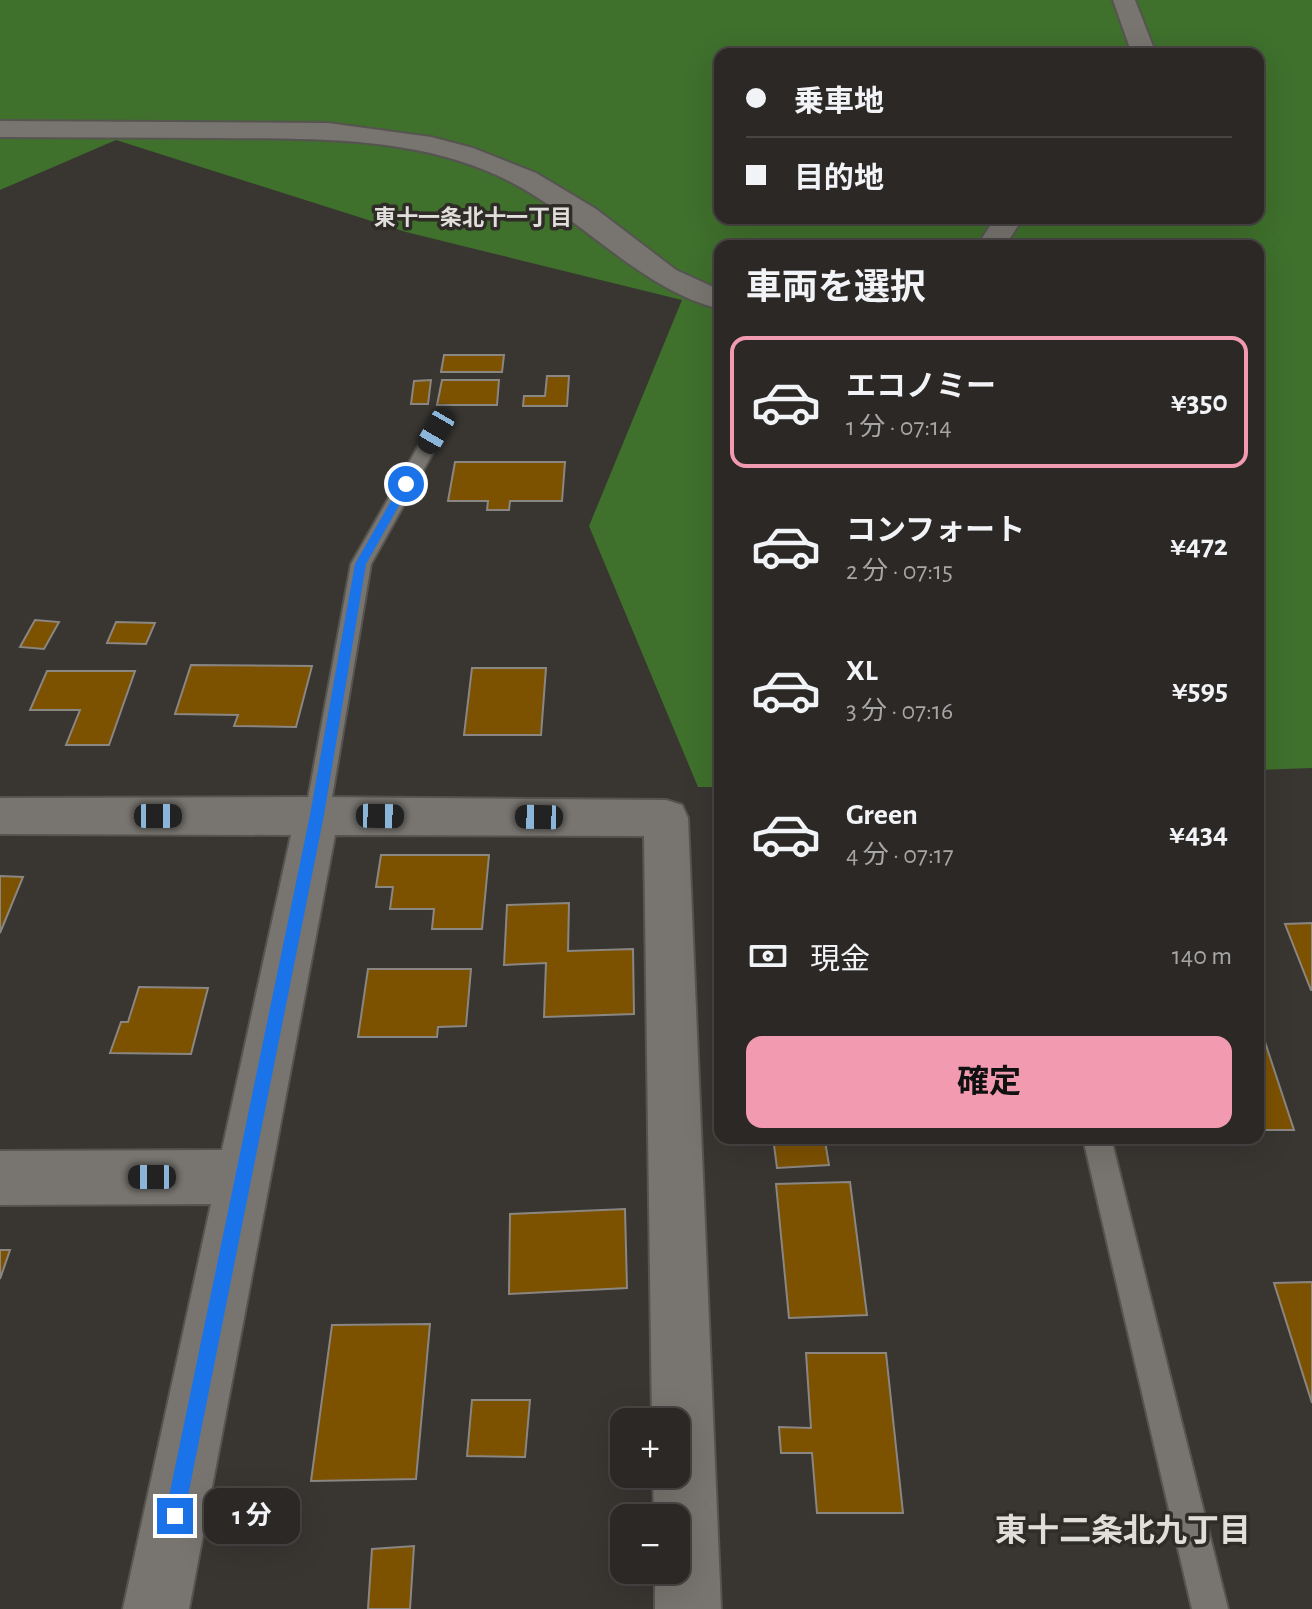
<!DOCTYPE html>
<html lang="ja">
<meta charset="utf-8">
<style>
:root{--surface:#2b2826;--page:#373432;--text:#f1f3f6;--muted:#a6a6a7;--line:#474443;--accent:#f29ab0}
body{margin:0;font-family:"Alegreya Sans","Noto Sans JP",sans-serif;background:var(--page);color:var(--text);height:100vh;display:flex;flex-direction:column;font-size:30px;white-space:nowrap}
*{box-sizing:border-box;margin:0}
p{font-size:26px;color:var(--muted)}
.icon{flex:none;width:44px;height:44px;fill:none;stroke:currentColor;stroke-width:2;stroke-linecap:round;stroke-linejoin:round}
.map{position:relative;flex:1;overflow:hidden}
.panel{position:absolute;left:714px;top:240px;width:550px;height:904px;display:flex;flex-direction:column;background:var(--surface);border-radius:16px;box-shadow:0 8px 32px #0002,0 0 0 2px var(--line)}
.panel>*{flex:none}
.guide{position:absolute;left:714px;top:48px;width:550px;height:176px;border-radius:16px;box-shadow:0 8px 32px #0002,0 0 0 2px var(--line);display:grid;align-content:center;height:176px;padding:0 32px;background:var(--surface)}
.fabs{position:absolute;left:610px;top:1408px;display:grid;gap:16px}
.fabs a{display:grid;place-items:center;width:80px;height:80px;border-radius:16px;background:var(--surface);box-shadow:0 8px 32px #0002,0 0 0 2px var(--line);font-size:40px}
.end{position:absolute;width:36px;height:36px;margin:-18px;border:10px solid #1a73e8;background:#fff;box-shadow:0 0 0 4px #fff}
.from{border-radius:50%}
.bubble{position:absolute;height:56px;border-radius:16px;background:var(--surface);box-shadow:0 8px 32px #0002,0 0 0 2px var(--line);font-size:26px;font-weight:700;line-height:56px;text-align:center}
.car{position:absolute;width:24px;height:48px;margin:-24px -12px;border-radius:10px;box-shadow:0 0 6px 2px #0007;background:linear-gradient(#222 24%,#8ab4d8 0 40%,#222 0 76%,#8ab4d8 0 86%,#222 0)}
.guide b{display:flex;align-items:center;gap:28px;height:76px;font-size:30px}
.guide b+b{border-top:2px solid var(--line)}
.guide i{width:20px;height:20px;background:var(--text)}
ul{padding:0;list-style:none}
li{display:flex;align-items:center;gap:24px;height:132px;margin:0 16px 12px;padding:0 16px;border:4px solid transparent;border-radius:16px}
li div{flex:1}
li b{display:block;font-size:30px}
li em{font-style:normal;font-weight:700}
li.current{border-color:var(--accent)}
li>.icon{width:72px;height:72px;stroke-width:1.5}
h2{padding:0 32px;font-size:36px;line-height:96px}
.pay{display:flex;align-items:center;gap:20px;height:88px;padding:0 32px;font-size:30px}
.pay p{margin-inline-start:auto}
.button{display:flex;gap:16px;margin-top:auto;padding:16px 32px}
.button a{flex:1;height:92px;border-radius:16px;background:var(--accent);color:#111;font-size:32px;font-weight:700;line-height:92px;text-align:center}
.map>svg:first-child{display:block}
.green{fill:#3f702c;fill-rule:evenodd}
.building{fill:#7c5100;stroke:#8a8682;stroke-width:2}
.lines{fill:none;stroke-linecap:round;stroke-linejoin:round}
.lane-casing{stroke:#565450;stroke-width:4}
.street-casing{stroke:#565450;stroke-width:4}
.lane{fill:#787570;fill-rule:evenodd}
.street{fill:#787570;fill-rule:evenodd}
.route{fill:#1a73e8}
.labels{text-anchor:middle;stroke-width:7;stroke-linejoin:round;paint-order:stroke}
.far-neighbourhood-label{font-size:22px;font-weight:bold;fill:#e0dedb;stroke:#2f2c28}
.near-neighbourhood-label{font-size:32px;font-weight:bold;fill:#e0dedb;stroke:#2f2c28}
</style>
<div class="map">
<svg width="1312" height="1609" viewBox="0 0 1312 1609">
<rect width="100%" height="100%" fill="#393632"/>
<!-- green -->
<path class="green" d="M0 0H1312V768L1258 770V246H720V787H698L589 526 682 300 406 232 116 140 0 190ZM720 54H1258V218H720Z"/>
<!-- building -->
<path class="building" d="M444 355H504L502 372H441Z
M547 376H569L567 406H523L524 396H545Z
M431 380 428 404H411L414 381Z
M442 380H499L497 405H437Z
M455 462H565L562 501H510L509 510H487L488 501H448Z
M35 620 59 622 44 649 20 647Z
M116 622 155 623 146 644 107 643Z
M191 665 312 666 296 727 234 726 238 715 175 714Z
M472 668H546L541 735H464Z
M47 671H135L109 745H66L80 710H30Z
M381 855H489L482 929H432L434 909H390L393 887H376Z
M0 876 23 877 0 933Z
M569 903 568 951 633 949 634 1014 544 1017 546 963 504 965 507 905Z
M1312 923V990H1311L1285 924Z
M368 969H471L466 1026 438 1027 437 1037H358Z
M139 987 208 988 191 1054 110 1053 121 1022H128Z
M1258 1039H1264L1294 1130H1258Z
M825 1141 829 1165 777 1168 774 1145Z
M850 1182 867 1315 789 1318 776 1184Z
M625 1209 627 1288 509 1294 510 1214Z
M0 1250H10L0 1279Z
M1312 1282V1403L1274 1283Z
M430 1324 416 1479 311 1481 332 1325Z
M806 1353H886L903 1513H817L812 1453H781L779 1427 811 1428Z
M472 1400H530L525 1457 467 1456Z
M414 1546 410 1609H368L372 1549Z"/>
<g class="lines">
<defs>
<path id="lane" d="M436 425 445 431 371 564 329 815 326 822 317 825 308 822 305 815 351 564 427 431Z
M1083 1138H1111L1228 1609H1192Z"/>
<path id="street" d="M1113 0H1135L1156 54H1132Z
M0 121 328 123 431 137 473 148 536 173 596 209 676 270 720 290V309C632 287 574 206 487 171 402 136 309 139 218 138 146 138 73 137 0 137Z
M995 218H1023L1005 246H977Z
M317 797 666 800 682 805 688 818 721 1609H655V1570H676V1518H654L653 1474H676V1422H652L644 836 335 835 189 1609H123L211 1204 0 1205V1151L222 1150 291 835 0 834V798Z"/>
</defs>
<!-- lane casing -->
<use href="#lane" class="lane-casing"/>
<!-- street casing -->
<use href="#street" class="street-casing"/>
<!-- lane -->
<use href="#lane" class="lane"/>
<!-- street -->
<use href="#street" class="street"/>
</g>
<!-- route -->
<path class="route" d="M402 482 411 484 366 564 324 815 184 1516 175 1526 165 1516 310 815 355 564Z"/>
<g class="labels">
<!-- far-neighbourhood labels -->
<g class="far-neighbourhood-label">
<text x="473" y="225">東十一条北十一丁目</text>
</g>
<!-- near-neighbourhood labels -->
<g class="near-neighbourhood-label">
<text x="1123" y="1541">東十二条北九丁目</text>
</g>
</g>
</svg>
<div class="fabs">
<a>+</a>
<a>−</a>
</div>
<i class="end from" style="left:406px;top:484px"></i>
<i class="end" style="left:175px;top:1516px"></i>
<div class="bubble" style="left:204px;top:1488px;width:96px">1 分</div>
<i class="car" style="left:436px;top:431px;rotate:210deg"></i>
<i class="car" style="left:158px;top:816px;rotate:90deg"></i>
<i class="car" style="left:380px;top:816px;rotate:91deg"></i>
<i class="car" style="left:539px;top:817px;rotate:271deg"></i>
<i class="car" style="left:152px;top:1177px;rotate:270deg"></i>
<div class="guide">
<b><i class="from"></i>乗車地</b>
<b><i></i>目的地</b>
</div>
<section class="panel">
<h2>車両を選択</h2>
<ul>
<li class="current"><svg class="icon" aria-label="car" viewBox="0 0 24 24"><path d="M5 17H2v-5l4-1 3-4h7l3 4 3 1v5h-3M9 17h6M6 11h13"/><circle cx="7" cy="17" r="2"/><circle cx="17" cy="17" r="2"/></svg><div><b>エコノミー</b><p>1 分 · 07:14</p></div><em>¥350</em></li>
<li><svg class="icon" aria-label="car" viewBox="0 0 24 24"><path d="M5 17H2v-5l4-1 3-4h7l3 4 3 1v5h-3M9 17h6M6 11h13"/><circle cx="7" cy="17" r="2"/><circle cx="17" cy="17" r="2"/></svg><div><b>コンフォート</b><p>2 分 · 07:15</p></div><em>¥472</em></li>
<li><svg class="icon" aria-label="car" viewBox="0 0 24 24"><path d="M5 17H2v-5l4-1 3-4h7l3 4 3 1v5h-3M9 17h6M6 11h13"/><circle cx="7" cy="17" r="2"/><circle cx="17" cy="17" r="2"/></svg><div><b>XL</b><p>3 分 · 07:16</p></div><em>¥595</em></li>
<li><svg class="icon" aria-label="car" viewBox="0 0 24 24"><path d="M5 17H2v-5l4-1 3-4h7l3 4 3 1v5h-3M9 17h6M6 11h13"/><circle cx="7" cy="17" r="2"/><circle cx="17" cy="17" r="2"/></svg><div><b>Green</b><p>4 分 · 07:17</p></div><em>¥434</em></li>
</ul>
<div class="pay"><svg class="icon" aria-label="cash" viewBox="0 0 24 24"><path d="M3 7h18v10H3z"/><circle cx="12" cy="12" r="2"/></svg>現金<p>140 m</p></div>
<div class="button"><a>確定</a></div>
</section>
</div>
